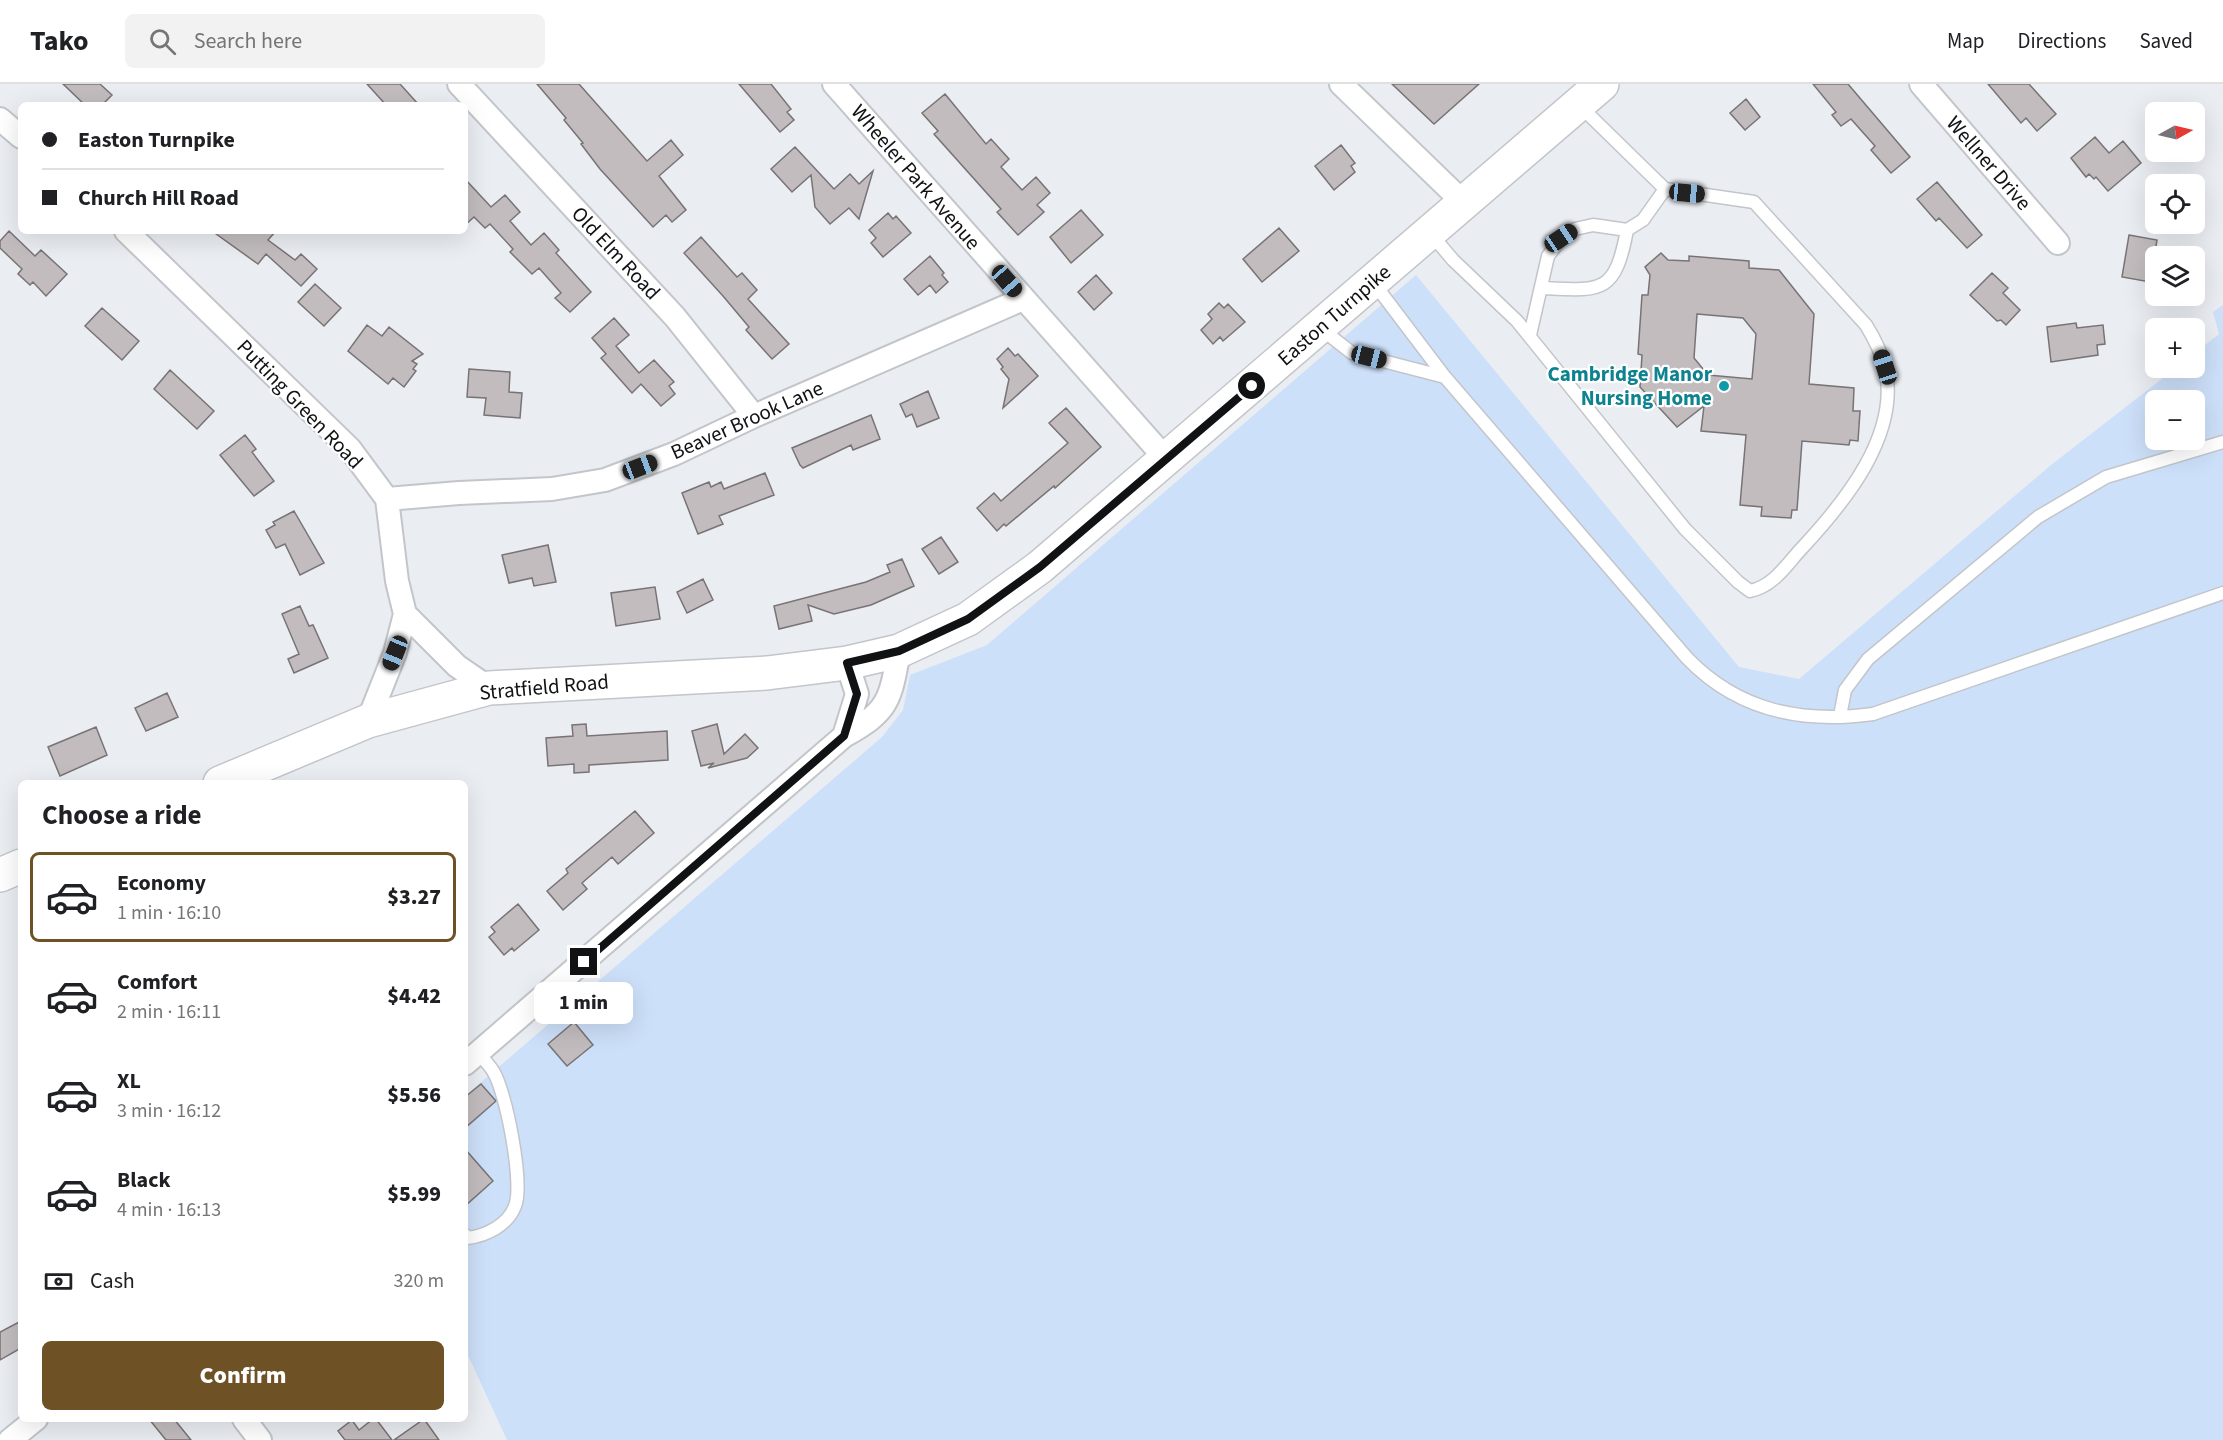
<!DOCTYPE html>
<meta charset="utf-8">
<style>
:root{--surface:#fff;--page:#f2f2f2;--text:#202124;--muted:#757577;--line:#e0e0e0;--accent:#6f5126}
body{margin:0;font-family:"Source Sans 3",sans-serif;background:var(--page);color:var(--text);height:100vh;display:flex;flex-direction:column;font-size:22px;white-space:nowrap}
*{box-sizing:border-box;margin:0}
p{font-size:20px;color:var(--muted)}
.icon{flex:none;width:33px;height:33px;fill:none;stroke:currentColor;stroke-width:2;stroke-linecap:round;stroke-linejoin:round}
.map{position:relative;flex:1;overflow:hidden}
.panel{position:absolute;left:18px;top:696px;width:450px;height:642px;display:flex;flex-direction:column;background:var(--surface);border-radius:9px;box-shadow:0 6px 24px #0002}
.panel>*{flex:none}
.banner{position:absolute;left:18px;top:18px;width:450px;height:132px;border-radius:9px;box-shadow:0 6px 24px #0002;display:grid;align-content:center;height:132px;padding:0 24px;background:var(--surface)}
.needle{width:39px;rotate:82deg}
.tools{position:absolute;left:2145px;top:18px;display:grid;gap:12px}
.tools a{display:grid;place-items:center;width:60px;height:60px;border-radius:9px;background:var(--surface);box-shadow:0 6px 24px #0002;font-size:30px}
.end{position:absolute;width:27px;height:27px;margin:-14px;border:8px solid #111214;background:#fff;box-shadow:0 0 0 3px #fff}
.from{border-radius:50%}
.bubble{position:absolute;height:42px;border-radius:9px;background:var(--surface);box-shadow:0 6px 24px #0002;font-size:20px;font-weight:800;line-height:42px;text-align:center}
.car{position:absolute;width:18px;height:36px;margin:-18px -9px;border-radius:8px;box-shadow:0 0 4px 2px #0007;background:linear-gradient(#222 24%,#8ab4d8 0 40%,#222 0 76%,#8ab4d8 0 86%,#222 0)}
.banner b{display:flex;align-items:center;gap:21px;height:57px;font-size:22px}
.banner b+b{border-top:2px solid var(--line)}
.banner i{width:15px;height:15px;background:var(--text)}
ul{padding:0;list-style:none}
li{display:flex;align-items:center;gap:18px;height:90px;margin:0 12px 9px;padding:0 12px;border:3px solid transparent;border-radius:9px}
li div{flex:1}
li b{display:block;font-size:22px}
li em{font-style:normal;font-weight:800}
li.current{border-color:var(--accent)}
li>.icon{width:54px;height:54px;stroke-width:1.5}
h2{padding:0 24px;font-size:27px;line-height:72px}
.pay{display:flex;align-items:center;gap:15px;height:66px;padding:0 24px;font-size:22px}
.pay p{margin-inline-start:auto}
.cta{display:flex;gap:12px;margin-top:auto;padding:12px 24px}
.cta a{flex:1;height:69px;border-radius:9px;background:var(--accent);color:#fff;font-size:24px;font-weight:800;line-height:69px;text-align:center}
header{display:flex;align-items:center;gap:36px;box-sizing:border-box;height:84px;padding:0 30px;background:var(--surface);border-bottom:2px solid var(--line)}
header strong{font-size:28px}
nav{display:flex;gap:33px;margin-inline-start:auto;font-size:21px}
.search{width:420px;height:54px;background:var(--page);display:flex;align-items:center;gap:15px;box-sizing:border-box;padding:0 21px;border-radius:9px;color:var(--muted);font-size:22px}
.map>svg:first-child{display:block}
.green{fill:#cde0f9;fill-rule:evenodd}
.building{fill:#c2bcbe;stroke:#787375;stroke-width:1.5;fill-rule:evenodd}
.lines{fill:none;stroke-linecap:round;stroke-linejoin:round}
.lane-casing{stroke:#c2c5ca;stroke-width:15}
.street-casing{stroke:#c2c5ca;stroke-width:26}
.secondary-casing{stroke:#c2c5ca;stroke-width:36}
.lane{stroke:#fff;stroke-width:12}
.street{stroke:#fff;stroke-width:22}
.secondary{stroke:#fff;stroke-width:33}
.route{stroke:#111214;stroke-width:8}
.culture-dot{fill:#0f9aa8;stroke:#fff;stroke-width:2}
.labels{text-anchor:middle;stroke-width:4.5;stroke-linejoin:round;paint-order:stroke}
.street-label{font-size:21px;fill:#111214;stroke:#fff}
.culture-label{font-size:21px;font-weight:bold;fill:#0d838f;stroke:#fff;text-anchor:end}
</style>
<header>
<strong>Tako</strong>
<div class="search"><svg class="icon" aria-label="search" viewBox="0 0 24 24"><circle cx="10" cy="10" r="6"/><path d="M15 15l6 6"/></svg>Search here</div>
<nav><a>Map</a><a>Directions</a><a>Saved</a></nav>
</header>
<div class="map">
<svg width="2223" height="1356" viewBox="0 0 2223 1356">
<rect width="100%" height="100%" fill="#eaedf2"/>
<!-- green -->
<path class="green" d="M1416 191 1739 583 1799 595 2051 381 2176 284H2194L2195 269 2219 250 2213 228 2223 221V1356H507L465 1265V1012L882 653 903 626 910 591 987 561ZM2156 316H2194V356H2156Z"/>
<!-- building -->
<path class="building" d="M63 0H100L112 11 102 21H85Z
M367 0H400L419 21H386Z
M537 0H579L647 77 671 56 683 71 659 92 686 126 672 138 666 131 653 143 600 85 581 60 583 59 564 36 566 34Z
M739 0H771L791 25 787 28 794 36 780 48Z
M1392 0H1479L1434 40Z
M1813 0H1848L1910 73 1891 89 1871 66 1875 62 1851 35 1841 42 1832 31 1836 28Z
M1988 0H2029L2056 30 2037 47 2026 34 2021 39Z
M945 10 986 60 991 55 1009 75 1001 83 1022 106 1036 93 1050 109 1037 121 1044 128 1018 151 997 128 1001 125 934 50 938 47 922 29Z
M1746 15 1760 33 1745 46 1730 29Z
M2095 53 2109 69 2123 57 2141 79 2108 107 2096 93 2094 95 2089 90 2086 93 2071 74Z
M1341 61 1355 79 1351 82 1355 88 1334 106 1315 82Z
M795 63 834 105 850 90 859 100 873 87 859 135 849 124 830 140 815 123 811 91 792 108 771 85Z
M465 95 491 123 505 111 520 128 510 137 531 161 544 149 559 166 556 169 591 208 570 228 555 214 561 209 539 184 532 190 510 168 513 165 490 140 485 144 474 133 465 141Z
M1937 98 1982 151 1967 164 1939 134 1936 137 1917 115Z
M1081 126 1103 151 1071 179 1050 153Z
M888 129 893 135 896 132 911 149 883 173 871 159 876 154 869 146Z
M1279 144 1299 167 1262 198 1243 175Z
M9 147 35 172 41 166 67 190 46 212 33 198 30 201 18 190 22 185 0 164V157Z
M212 147H276L268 156 295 176 301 170 317 185 301 202 266 170 258 180Z
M2129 151 2157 156 2150 198 2122 193Z
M701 153 737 193 742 189 757 206 748 215 789 260 772 275 746 246 749 243 723 212 684 169Z
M1661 169 1668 176 1689 177V172L1749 177V184L1779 186 1814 230 1809 300 1854 304 1853 327H1860L1858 357 1850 356 1849 361 1802 357 1797 426H1792L1791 434 1761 432 1762 423 1740 421 1746 351 1701 347 1704 322 1677 343 1640 303 1642 271 1638 270 1642 211H1648L1650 191 1645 183ZM1697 230 1743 234 1756 250 1752 295 1708 291 1694 274Z
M930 172 944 189 942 191 948 198 936 209 930 201 918 211 904 195Z
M1992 189 2008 204 2003 209 2020 226 2006 241 2001 236 1997 237 1970 211Z
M1096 191 1112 209 1094 226 1078 208Z
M315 200 341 224 324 242 298 218Z
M1219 219 1224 224 1228 220 1245 238 1223 257 1220 253 1213 260 1201 246 1212 235 1208 230Z
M102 224 139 257 122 276 85 242Z
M614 234 629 251 616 262 639 289 654 276 674 298 669 302 675 310 661 322 641 300 632 309 601 274 606 270 592 254Z
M2076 239 2077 244 2103 241 2105 260 2097 261 2098 271 2051 278 2047 243Z
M367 241 382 252 389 243 423 270 412 277 417 280 413 285 416 287 404 303 393 294 388 300 348 267Z
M1008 264 1015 272 1018 270 1038 292 1003 324 1009 295 1001 285 1003 283 997 275Z
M469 285 510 288 509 308 522 309 520 334 484 331 486 314 467 313Z
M170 286 214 327 197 345 154 305Z
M928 307 939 334 917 343 912 330 906 333 900 320Z
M1066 324 1101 363 1055 404 1054 402 1006 442 1004 440 997 447 977 424 994 409 1001 417 1068 359 1049 339Z
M871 331 880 355 853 366 851 361 803 384 800 381 792 364Z
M245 351 256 365 252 368 274 397 254 412 220 371Z
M765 389 774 411 719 432 723 440 698 450 682 409 709 398 711 403 721 398 724 405Z
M294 427 324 479 300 491 285 460 276 464 266 446 275 441 273 438Z
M941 453 958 478 939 490 922 465Z
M548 461 556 498 534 502 532 494 509 499 502 471Z
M902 475 914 502 871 521 834 530 808 521 812 537 779 545 774 522 866 498 890 488 887 481Z
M703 495 713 516 687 529 677 508Z
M655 503 660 535 616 542 611 509Z
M300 522 309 542 313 541 328 574 294 589 288 575 299 570 282 530Z
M167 609 178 633 146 647 135 624Z
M586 640 587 652 667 647 668 676 589 681V688L574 689V680L548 682 546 654 573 652 572 641Z
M717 640 724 670 745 650 758 664 747 674 708 684 714 679 701 682 692 647Z
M96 643 107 671 60 692 48 663Z
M635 727 654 749 618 780 612 773 582 799 587 805 563 826 547 807 568 789 566 785Z
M518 820 539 846 514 867 512 864 504 871 489 853 495 848 491 843Z
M574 938 593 961 567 982 548 960Z
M481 1000 496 1017 465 1044V1013Z
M465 1065 493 1097 465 1122Z
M21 1237V1264L0 1276V1248Z
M149 1335H174L191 1356H166Z
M373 1335H376L392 1356H345L338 1347 352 1336 359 1346Z
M424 1335 439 1356H394Z"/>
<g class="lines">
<defs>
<path id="lane" d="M1431 150 1453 176 1517 237 1685 445 1738 498 1750 507C1774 502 1786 481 1802 464 1844 419 1901 350 1885 283 1881 267 1874 254 1866 241L1754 118 1665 105 1580 22
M1373 198 1445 293 1687 574C1738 627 1802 640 1873 630L2223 509
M1543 204C1602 207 1615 210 1627 146
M1320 244 1352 269 1445 293
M1530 251 1548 172 1561 155 1575 145 1593 141 1627 146 1643 136 1665 105
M1840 632 1845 606 1868 575 2038 433 2106 393 2223 358
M465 1151 467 1154C486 1152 508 1141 515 1122 524 1100 506 1007 493 987 489 980 483 975 478 969"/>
<path id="street" d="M459 0 675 233 754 332
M834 0 1166 375
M1341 0 1465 120
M1921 0 2058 159
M0 35 21 53
M126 147 350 365 387 415 397 497 405 530 395 569 368 637
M387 415 459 409 552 405 605 396 674 370 754 332 1023 215
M405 530 457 582 489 604
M844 652 857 610 847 579
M465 980 844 652C889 627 890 617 899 567
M244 1335 260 1356
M10 1356 36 1335"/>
<path id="secondary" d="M220 699 368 637 489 604 767 589 847 579 899 567 968 535 1040 483 1602 0
M0 791 21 782"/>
</defs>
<!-- lane casing -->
<use href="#lane" class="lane-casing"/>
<!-- street casing -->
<use href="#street" class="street-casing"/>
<!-- secondary casing -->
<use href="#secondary" class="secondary-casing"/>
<!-- lane -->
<use href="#lane" class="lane"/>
<!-- street -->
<use href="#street" class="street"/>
<!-- secondary -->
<use href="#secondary" class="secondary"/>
</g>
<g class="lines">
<!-- route -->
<path class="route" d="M584 878 844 652 857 610 847 579 899 567 968 535 1040 483 1252 302"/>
</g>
<!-- markers -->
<circle class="culture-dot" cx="1724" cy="302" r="6"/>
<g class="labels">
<!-- street labels -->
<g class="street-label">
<text transform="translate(1989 79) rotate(49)" y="7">Wellner Drive</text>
<text transform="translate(916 93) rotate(49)" y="7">Wheeler Park Avenue</text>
<text transform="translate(616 169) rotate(47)" y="7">Old Elm Road</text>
<text transform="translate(1334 231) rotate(-41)" y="7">Easton Turnpike</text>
<text transform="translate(300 320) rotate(46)" y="7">Putting Green Road</text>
<text transform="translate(747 336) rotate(-24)" y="7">Beaver Brook Lane</text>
<text transform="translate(544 603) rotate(-5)" y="7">Stratfield Road</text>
</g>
<!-- culture labels -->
<g class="culture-label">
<text x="1712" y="297">Cambridge Manor<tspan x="1712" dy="24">Nursing Home</tspan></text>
</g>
</g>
</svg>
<div class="tools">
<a><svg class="needle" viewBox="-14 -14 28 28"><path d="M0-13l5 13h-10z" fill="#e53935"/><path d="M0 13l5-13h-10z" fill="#757577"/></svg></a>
<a><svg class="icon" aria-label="locate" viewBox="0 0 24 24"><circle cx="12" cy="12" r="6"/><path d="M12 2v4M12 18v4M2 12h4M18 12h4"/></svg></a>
<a><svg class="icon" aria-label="layers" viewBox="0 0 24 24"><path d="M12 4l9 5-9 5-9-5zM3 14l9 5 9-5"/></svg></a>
<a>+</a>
<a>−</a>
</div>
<i class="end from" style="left:1252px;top:302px"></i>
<i class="end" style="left:584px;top:878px"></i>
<div class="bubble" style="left:534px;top:898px;width:99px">1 min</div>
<i class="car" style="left:1687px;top:109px;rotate:95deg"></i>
<i class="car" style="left:1561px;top:154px;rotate:56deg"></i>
<i class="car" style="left:1007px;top:197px;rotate:139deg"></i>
<i class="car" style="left:1369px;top:273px;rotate:104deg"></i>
<i class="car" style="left:1885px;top:283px;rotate:342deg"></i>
<i class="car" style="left:640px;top:383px;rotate:69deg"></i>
<i class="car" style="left:395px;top:569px;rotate:202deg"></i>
<div class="banner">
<b><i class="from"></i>Easton Turnpike</b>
<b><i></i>Church Hill Road</b>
</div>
<section class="panel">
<h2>Choose a ride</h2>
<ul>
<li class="current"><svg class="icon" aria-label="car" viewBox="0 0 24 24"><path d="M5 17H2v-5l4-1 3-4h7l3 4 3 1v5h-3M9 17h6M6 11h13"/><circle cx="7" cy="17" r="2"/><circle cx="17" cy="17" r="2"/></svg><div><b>Economy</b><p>1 min · 16:10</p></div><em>$3.27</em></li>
<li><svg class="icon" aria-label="car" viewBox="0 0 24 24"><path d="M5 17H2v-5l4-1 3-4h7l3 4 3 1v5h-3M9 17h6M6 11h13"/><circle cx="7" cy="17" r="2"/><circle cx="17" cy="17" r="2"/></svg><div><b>Comfort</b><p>2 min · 16:11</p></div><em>$4.42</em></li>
<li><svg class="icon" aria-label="car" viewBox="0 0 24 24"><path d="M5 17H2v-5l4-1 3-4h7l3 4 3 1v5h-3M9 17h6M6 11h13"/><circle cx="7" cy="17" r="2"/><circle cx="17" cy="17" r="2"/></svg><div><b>XL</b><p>3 min · 16:12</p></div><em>$5.56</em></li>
<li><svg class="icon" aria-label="car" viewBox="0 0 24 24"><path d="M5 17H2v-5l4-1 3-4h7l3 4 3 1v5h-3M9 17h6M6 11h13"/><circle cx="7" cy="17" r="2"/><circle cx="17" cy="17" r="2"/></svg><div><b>Black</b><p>4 min · 16:13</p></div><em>$5.99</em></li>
</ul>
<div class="pay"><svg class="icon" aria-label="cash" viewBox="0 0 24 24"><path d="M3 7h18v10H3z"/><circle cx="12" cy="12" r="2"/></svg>Cash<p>320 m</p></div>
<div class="cta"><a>Confirm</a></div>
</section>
</div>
